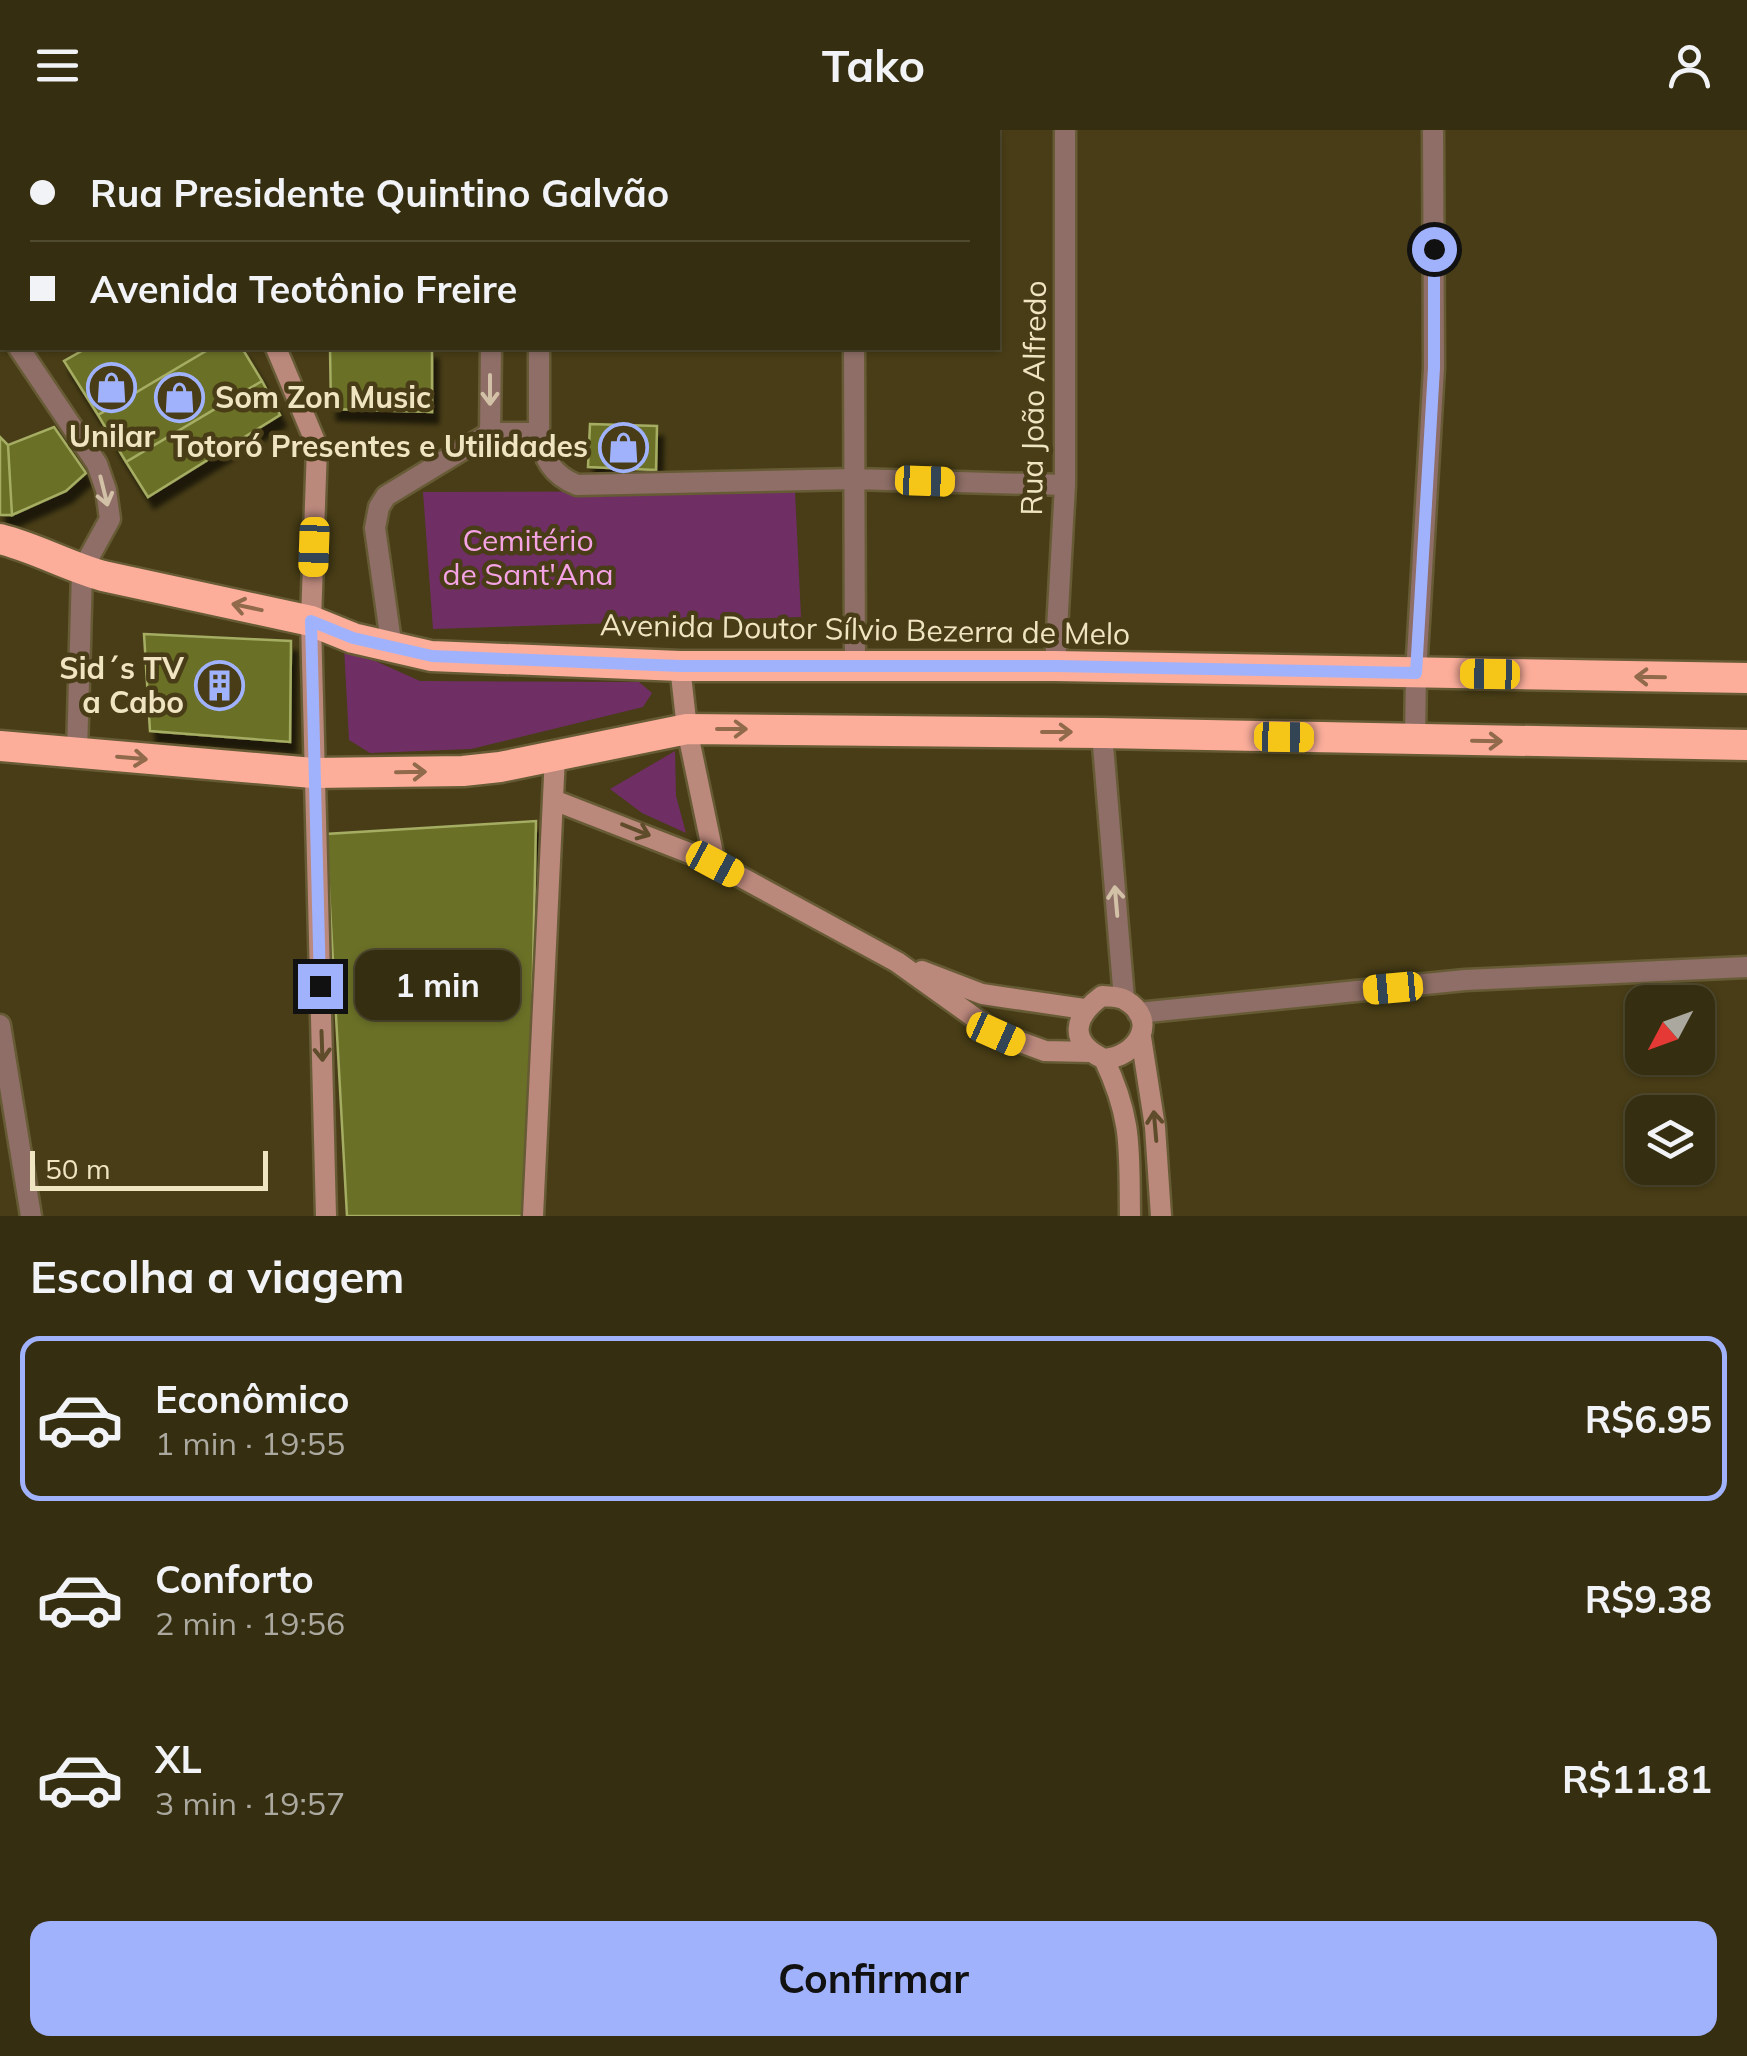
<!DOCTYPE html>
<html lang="pt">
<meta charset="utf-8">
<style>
:root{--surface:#362e10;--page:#3d3619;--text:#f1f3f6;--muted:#aaa89f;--line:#504a30;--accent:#a1b2fd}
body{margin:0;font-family:Mulish,sans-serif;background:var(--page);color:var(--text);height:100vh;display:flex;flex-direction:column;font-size:38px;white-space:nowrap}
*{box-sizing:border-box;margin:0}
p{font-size:32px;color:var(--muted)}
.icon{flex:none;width:55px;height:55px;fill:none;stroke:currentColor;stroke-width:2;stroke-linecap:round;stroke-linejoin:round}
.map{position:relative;height:1086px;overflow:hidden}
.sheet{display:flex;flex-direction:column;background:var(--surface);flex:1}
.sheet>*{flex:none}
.top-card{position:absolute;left:0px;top:0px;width:1000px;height:220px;box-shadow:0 2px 8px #0004,0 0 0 2px var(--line);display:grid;align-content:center;height:220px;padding:0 30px;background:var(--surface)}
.needle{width:65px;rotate:229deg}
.controls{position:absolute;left:1625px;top:855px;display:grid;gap:20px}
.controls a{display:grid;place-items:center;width:90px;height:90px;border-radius:20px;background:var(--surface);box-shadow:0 2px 8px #0004,0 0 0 2px var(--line);font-size:50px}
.scale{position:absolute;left:30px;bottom:25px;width:238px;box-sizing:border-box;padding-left:10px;border:5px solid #efe5c1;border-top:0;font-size:28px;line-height:35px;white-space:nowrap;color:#efe5c1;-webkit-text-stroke:8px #483d16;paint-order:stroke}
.end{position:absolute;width:45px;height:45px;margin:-22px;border:12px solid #a1b2fd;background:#111;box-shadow:0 0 0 5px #111}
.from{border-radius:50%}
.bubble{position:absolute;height:70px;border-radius:20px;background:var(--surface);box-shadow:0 2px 8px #0004,0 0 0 2px var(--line);font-size:32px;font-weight:700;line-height:70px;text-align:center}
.car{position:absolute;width:30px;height:60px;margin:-30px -15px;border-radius:12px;box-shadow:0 0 8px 2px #0007;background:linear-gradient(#f5c518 24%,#345 0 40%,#f5c518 0 76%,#345 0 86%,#f5c518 0)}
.top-card b{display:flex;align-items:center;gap:35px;height:95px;font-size:38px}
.top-card b+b{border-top:2px solid var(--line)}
.top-card i{width:25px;height:25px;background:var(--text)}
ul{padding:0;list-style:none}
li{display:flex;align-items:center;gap:30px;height:165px;margin:0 20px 15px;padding:0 10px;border:5px solid transparent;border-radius:20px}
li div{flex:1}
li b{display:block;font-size:38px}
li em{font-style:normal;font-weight:700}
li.current{border-color:var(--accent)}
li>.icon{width:90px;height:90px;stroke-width:1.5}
h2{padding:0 30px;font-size:45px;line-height:120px}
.action{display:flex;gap:20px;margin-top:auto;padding:20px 30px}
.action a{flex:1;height:115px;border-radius:20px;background:var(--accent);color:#111;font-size:40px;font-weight:700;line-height:115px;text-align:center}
header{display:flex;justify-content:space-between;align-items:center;height:130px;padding:0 30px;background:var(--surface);font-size:45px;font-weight:700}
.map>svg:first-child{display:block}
.green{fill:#6f2f65}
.building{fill:#6a7026;stroke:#a5ad64;stroke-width:2.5;filter:url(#shadow)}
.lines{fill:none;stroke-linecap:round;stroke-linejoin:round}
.street-casing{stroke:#665b35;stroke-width:25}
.secondary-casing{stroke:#665b35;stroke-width:25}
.highway-casing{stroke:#665b35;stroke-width:35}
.street{stroke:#8e6e66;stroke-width:20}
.secondary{stroke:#bb887c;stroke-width:20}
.highway{stroke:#fcae9b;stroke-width:30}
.oneway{stroke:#d2c1a6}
.oneway2{stroke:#906a4b}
.oneway3{stroke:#5f4c2a}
.route{stroke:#a1b2fd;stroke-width:12}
.labels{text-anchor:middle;stroke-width:9;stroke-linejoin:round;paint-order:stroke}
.poi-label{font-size:30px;font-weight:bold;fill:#efe5c1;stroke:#483d16;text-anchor:end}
.street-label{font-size:30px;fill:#efe5c1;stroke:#483d16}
.park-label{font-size:30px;fill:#f5a3e5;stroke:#483d16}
</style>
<header><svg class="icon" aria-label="menu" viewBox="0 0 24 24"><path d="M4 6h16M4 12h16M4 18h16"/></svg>Tako<svg class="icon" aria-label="person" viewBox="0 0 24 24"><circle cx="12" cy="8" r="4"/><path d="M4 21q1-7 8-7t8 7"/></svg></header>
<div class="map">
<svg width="1747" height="1086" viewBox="0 0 1747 1086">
<defs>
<filter id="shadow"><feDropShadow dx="6" dy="11" stdDeviation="2.5" flood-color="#0009"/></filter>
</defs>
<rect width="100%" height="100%" fill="#483d16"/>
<!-- green -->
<path class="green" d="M795 361 801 487 433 499 423 362Z
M344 517 420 551 639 552 652 563 643 577 471 619 370 623 349 610Z
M675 621 676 666 686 703 642 683 610 659Z"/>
<!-- building -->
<path class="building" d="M593 0H714V2H593Z
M87 218H211L98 285 64 231Z
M211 218H242L262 251 126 332 98 285Z
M330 218H432V282L331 279Z
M262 251 280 285 148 367 126 332Z
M590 294 657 296 656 340 588 337Z
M54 297 86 343 66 361 12 385 8 315Z
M0 307 8 315 12 385H0Z
M144 504 291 511 290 612 150 601Z
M536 691 528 1086H347L326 704Z"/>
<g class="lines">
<defs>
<path id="street" d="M279 0V2
M537 0V2
M491 2V0
M855 2V0
M0 188 2 192
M19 218 97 334 106 360 110 389 82 440 77 624
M854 218 855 538
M490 303 491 218
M539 303C543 328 552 345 577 355L853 349 1065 355
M392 519 375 398 379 377 386 366 490 303H539V218
M1055 536 1065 355V0
M1102 603 1124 869
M1415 610 1416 543 1434 238 1433 0
M1138 883 1465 850 1747 837
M0 895 31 1086"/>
<path id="secondary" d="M154 0 156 2
M276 218 317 316 311 491 326 1086
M680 536 687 599 715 733
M556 671 715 733 897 832 996 903 1045 921 1090 922
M922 841 982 864 1084 879
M1141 907 1155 997 1161 1086
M1104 929C1137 927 1160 890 1125 870 1119 866 1109 867 1102 866 1073 887 1068 912 1104 929 1133 990 1129 1020 1130 1086
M533 1086 555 626"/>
<path id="highway" d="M0 409C36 418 67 436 103 446L311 491 353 508 431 526 680 536H1055L1747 548
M0 616 313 643 463 641 500 637 687 599 1102 603 1747 615"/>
</defs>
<!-- street casing -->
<use href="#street" class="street-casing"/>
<!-- secondary casing -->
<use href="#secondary" class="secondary-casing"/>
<!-- highway casing -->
<use href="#highway" class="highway-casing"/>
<!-- street -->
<use href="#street" class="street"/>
<!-- secondary -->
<use href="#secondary" class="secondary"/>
<!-- highway -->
<use href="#highway" class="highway"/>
</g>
<!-- one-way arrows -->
<defs><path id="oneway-shaft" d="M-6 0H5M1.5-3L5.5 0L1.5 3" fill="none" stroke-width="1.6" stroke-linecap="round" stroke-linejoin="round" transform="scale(2.5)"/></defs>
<g class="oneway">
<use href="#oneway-shaft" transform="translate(490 260) rotate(90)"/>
<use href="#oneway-shaft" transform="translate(104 361) rotate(76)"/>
<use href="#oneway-shaft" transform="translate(1116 771) rotate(-95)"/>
</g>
<g class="oneway2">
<use href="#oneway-shaft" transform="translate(247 477) rotate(-168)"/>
<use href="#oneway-shaft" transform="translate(1650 547) rotate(-179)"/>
<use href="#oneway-shaft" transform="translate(732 599)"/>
<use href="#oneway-shaft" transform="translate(1057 602)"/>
<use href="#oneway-shaft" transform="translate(1487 611) rotate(1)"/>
<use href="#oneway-shaft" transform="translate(132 628) rotate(5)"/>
<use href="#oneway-shaft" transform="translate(411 642) rotate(-1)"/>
</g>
<g class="oneway3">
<use href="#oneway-shaft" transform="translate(636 700) rotate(22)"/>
<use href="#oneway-shaft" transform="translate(322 916) rotate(88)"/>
<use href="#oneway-shaft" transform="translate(1155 996) rotate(-95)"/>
</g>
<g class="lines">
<!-- route -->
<path class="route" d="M320 856 311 491 353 508 432 526 680 536H1056L1416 543 1434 238V119"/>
</g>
<!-- icons -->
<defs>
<symbol id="shop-ring" viewBox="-11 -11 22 22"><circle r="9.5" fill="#483d16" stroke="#a1b2fd" stroke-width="1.5"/><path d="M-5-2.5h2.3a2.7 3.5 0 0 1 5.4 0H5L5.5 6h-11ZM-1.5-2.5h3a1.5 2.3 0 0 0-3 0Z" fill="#a1b2fd"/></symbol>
<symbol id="building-ring" viewBox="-11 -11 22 22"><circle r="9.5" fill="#483d16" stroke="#a1b2fd" stroke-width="1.5"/><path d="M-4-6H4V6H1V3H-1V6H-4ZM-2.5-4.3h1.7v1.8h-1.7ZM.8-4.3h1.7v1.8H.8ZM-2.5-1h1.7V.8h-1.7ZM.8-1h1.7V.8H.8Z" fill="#a1b2fd"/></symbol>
</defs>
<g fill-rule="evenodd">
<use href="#shop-ring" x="84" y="230" width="55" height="55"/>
<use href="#shop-ring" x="152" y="240" width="55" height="55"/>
<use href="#shop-ring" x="596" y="290" width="55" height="55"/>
<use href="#building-ring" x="192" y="528" width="55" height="55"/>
</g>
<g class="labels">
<!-- poi labels -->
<g class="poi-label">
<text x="215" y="278" text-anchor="start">Som Zon Music</text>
<text x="112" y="317" text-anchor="middle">Unilar</text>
<text x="588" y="327">Totoró Presentes e Utilidades</text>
<text x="184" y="549">Sid´s TV<tspan x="184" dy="34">a Cabo</tspan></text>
</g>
<!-- street labels -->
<g class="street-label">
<text transform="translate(1034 268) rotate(-89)" y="10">Rua João Alfredo</text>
<text transform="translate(865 500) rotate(1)" y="10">Avenida Doutor Sílvio Bezerra de Melo</text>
</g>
<!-- park labels -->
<g class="park-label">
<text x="528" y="421">Cemitério<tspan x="528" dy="34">de Sant'Ana</tspan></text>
</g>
</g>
</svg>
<div class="controls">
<a><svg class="needle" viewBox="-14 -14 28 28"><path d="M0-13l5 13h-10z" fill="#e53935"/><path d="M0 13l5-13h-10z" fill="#aaa89f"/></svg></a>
<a><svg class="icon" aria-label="layers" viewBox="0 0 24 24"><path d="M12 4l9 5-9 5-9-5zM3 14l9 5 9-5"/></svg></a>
</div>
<div class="scale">50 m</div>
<i class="end from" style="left:1434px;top:119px"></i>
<i class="end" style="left:320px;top:856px"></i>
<div class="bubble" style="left:355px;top:820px;width:165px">1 min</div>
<i class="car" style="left:925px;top:351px;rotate:92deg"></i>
<i class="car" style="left:314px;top:417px;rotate:182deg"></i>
<i class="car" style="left:1490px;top:544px;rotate:271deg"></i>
<i class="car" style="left:1284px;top:607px;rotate:91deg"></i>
<i class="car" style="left:715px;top:734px;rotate:118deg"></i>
<i class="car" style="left:1393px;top:858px;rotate:265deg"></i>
<i class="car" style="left:996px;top:904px;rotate:114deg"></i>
<div class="top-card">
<b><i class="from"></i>Rua Presidente Quintino Galvão</b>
<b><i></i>Avenida Teotônio Freire</b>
</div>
</div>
<section class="sheet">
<h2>Escolha a viagem</h2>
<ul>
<li class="current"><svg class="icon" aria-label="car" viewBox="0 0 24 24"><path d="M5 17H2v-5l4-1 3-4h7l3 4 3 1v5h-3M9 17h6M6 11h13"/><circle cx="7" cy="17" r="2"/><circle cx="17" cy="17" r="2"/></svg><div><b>Econômico</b><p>1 min · 19:55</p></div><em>R$6.95</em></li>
<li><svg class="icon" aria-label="car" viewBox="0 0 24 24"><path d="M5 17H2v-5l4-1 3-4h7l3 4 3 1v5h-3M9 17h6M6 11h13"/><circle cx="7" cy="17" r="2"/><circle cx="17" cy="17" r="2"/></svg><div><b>Conforto</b><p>2 min · 19:56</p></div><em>R$9.38</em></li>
<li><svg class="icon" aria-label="car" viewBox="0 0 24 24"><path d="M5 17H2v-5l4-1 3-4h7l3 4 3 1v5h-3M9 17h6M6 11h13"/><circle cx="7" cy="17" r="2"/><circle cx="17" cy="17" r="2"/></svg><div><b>XL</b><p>3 min · 19:57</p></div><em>R$11.81</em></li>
</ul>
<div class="action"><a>Confirmar</a></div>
</section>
